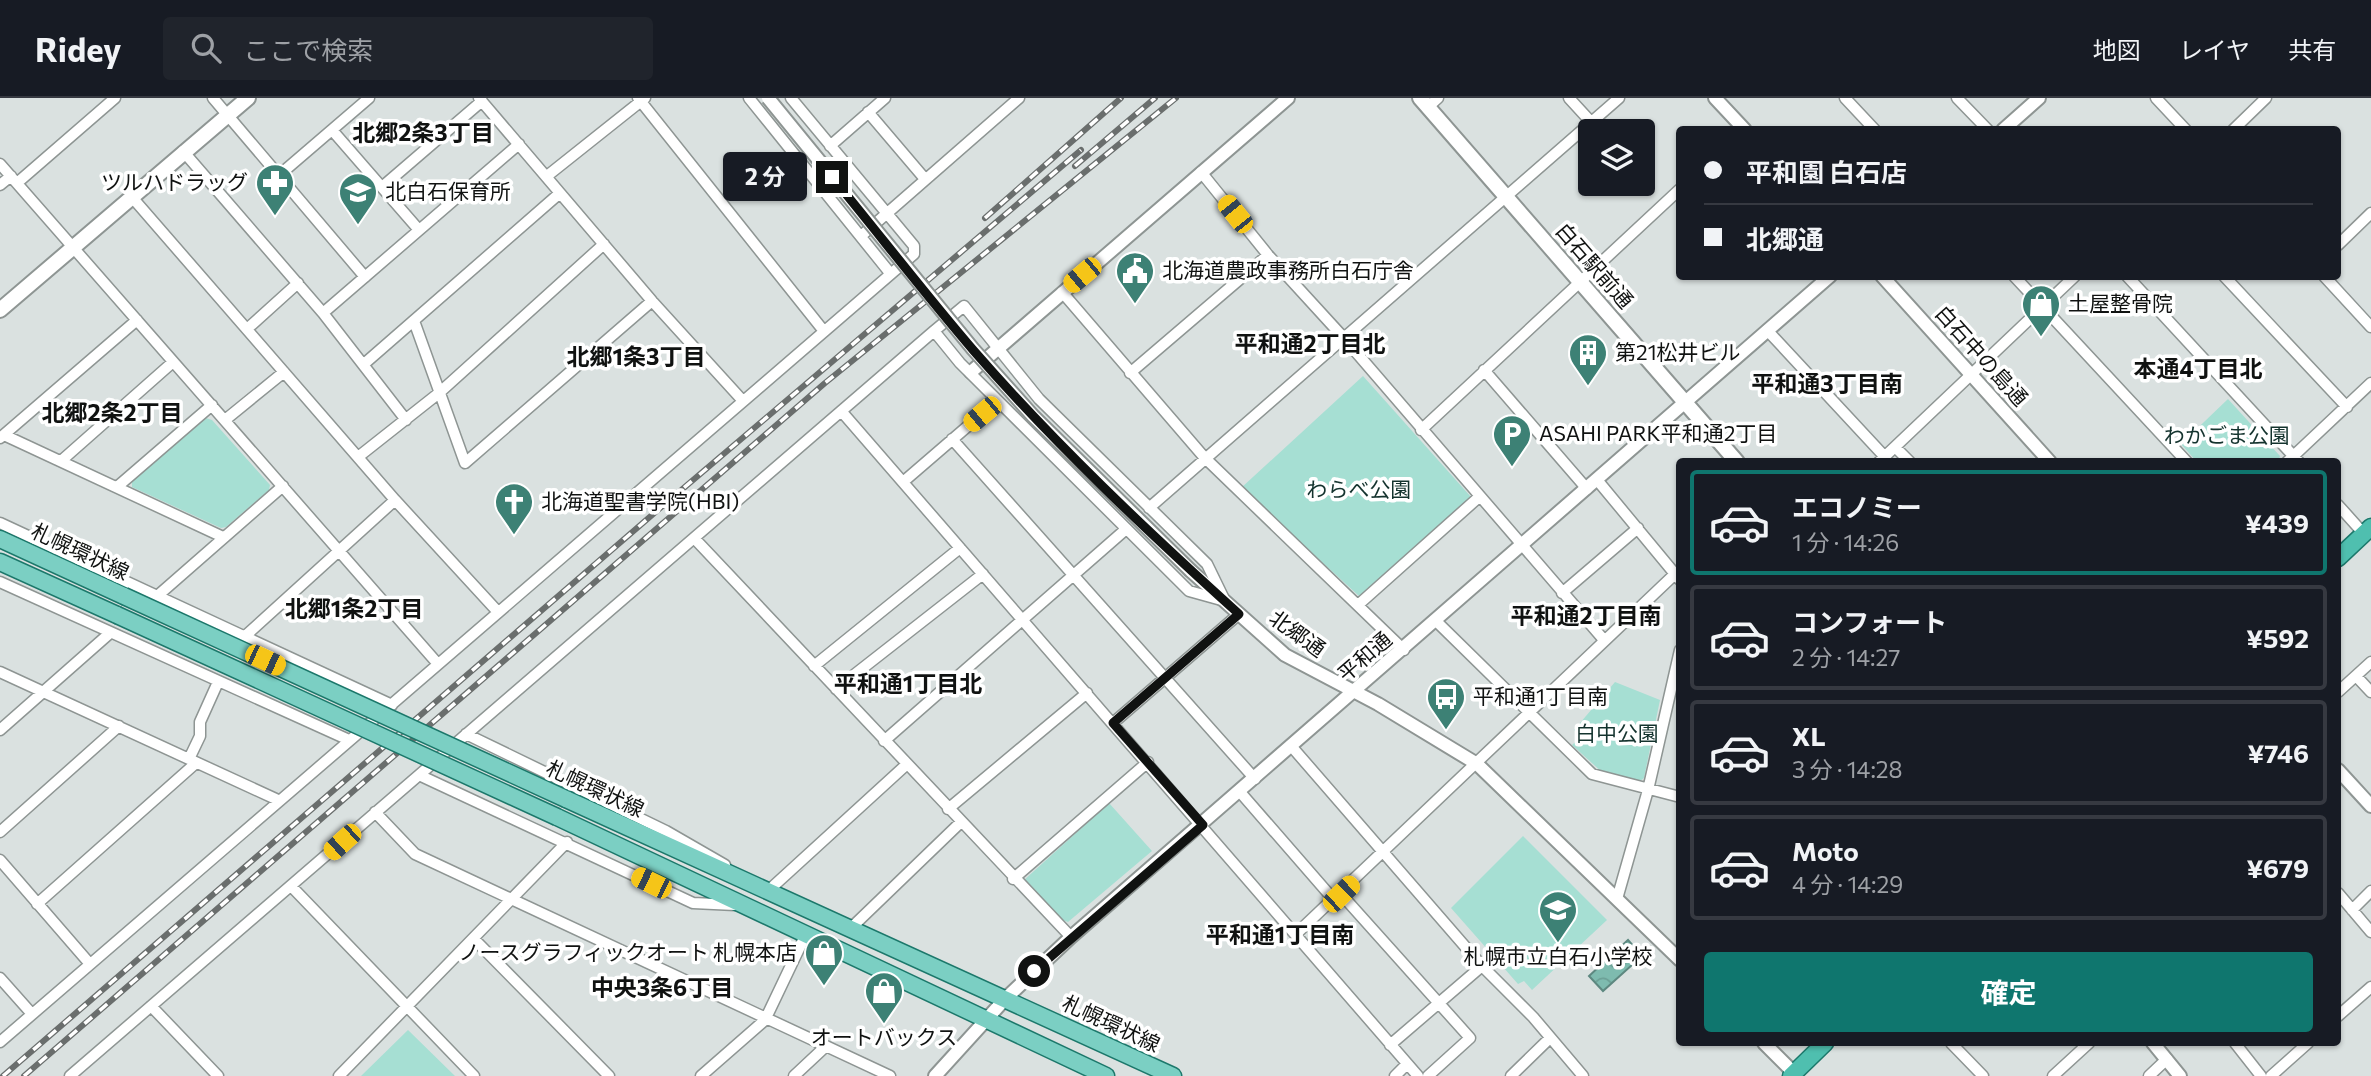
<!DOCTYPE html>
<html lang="ja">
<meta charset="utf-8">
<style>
:root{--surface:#171b24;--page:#20242c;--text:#f1f3f6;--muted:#9ea1a6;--line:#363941;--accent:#0f766e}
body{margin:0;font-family:Commissioner,"Noto Sans JP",sans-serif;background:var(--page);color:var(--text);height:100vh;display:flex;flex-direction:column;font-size:26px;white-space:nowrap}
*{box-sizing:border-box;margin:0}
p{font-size:23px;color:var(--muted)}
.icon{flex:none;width:38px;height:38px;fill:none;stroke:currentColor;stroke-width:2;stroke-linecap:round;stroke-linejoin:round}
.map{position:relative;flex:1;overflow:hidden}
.details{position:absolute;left:1676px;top:360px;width:665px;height:588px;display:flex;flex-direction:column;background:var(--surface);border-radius:7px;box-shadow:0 2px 5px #0004}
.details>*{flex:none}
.banner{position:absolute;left:1676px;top:28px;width:665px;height:154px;border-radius:7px;box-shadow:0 2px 5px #0004;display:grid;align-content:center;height:154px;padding:0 28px;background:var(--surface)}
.tools{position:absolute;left:1578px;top:21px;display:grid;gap:14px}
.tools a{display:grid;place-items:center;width:77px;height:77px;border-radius:7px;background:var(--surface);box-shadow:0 2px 5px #0004;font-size:35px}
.end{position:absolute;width:32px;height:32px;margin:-16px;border:9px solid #101211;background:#fff;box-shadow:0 0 0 4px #fff}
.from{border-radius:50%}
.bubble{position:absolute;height:49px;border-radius:7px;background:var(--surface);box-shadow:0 2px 5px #0004;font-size:23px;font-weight:700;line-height:49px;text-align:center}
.car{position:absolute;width:21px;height:42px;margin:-21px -10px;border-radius:9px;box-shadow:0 0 5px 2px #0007;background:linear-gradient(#f5c518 24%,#345 0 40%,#f5c518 0 76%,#345 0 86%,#f5c518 0)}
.banner b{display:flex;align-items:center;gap:24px;height:66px;font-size:26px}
.banner b+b{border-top:2px solid var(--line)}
.banner i{width:18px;height:18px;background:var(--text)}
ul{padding:12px 0 0;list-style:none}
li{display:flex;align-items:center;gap:21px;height:105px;margin:0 14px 10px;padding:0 14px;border:4px solid var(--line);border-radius:7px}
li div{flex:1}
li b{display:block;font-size:26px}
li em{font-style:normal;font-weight:700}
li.on{border-color:var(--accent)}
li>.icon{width:63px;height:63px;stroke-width:1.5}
.primary-button{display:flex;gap:14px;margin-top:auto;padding:14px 28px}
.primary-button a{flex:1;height:80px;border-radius:7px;background:var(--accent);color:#fff;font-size:28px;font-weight:700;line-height:80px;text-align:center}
header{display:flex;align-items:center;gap:42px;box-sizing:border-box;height:98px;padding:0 35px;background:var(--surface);border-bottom:2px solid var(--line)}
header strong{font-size:33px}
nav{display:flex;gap:38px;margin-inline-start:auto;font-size:24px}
.search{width:490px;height:63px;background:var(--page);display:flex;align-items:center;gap:18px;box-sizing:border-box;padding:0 24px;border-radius:7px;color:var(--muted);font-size:26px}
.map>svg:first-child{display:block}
.park{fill:#a6dfd3}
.water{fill:url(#water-waves);stroke:#5d8880;stroke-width:2}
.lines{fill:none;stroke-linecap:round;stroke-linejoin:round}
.minor-casing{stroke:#8e9593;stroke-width:13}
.tertiary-casing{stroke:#8e9593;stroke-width:16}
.secondary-casing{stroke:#8e9593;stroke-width:18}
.primary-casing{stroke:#1c786b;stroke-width:19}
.trunk-casing{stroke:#1c786b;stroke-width:19}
.minor{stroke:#fff;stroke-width:10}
.tertiary{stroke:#fff;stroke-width:12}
.secondary{stroke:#fff;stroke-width:14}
.primary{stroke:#7bcfc3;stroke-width:16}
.trunk{stroke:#4fbfaf;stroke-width:16}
.rail-casing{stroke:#6a6e6d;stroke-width:6}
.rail{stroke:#fff;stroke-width:3.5;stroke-dasharray:10;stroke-linecap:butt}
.tertiary-bridge-casing{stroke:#8e9593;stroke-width:16;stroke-linecap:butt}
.primary-bridge-casing{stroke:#1c786b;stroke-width:19;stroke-linecap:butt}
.tertiary-bridge{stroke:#fff;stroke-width:12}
.primary-bridge{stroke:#7bcfc3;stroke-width:16}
.route{stroke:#101211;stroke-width:9}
.labels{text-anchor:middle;stroke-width:7;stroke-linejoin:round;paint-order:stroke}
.poi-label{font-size:21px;fill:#101211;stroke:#fff;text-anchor:start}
.street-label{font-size:21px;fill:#101211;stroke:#fff}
.park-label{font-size:21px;fill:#14332e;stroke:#fff}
.neighbourhood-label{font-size:23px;font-weight:bold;fill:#101211;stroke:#fff}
</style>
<header>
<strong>Ridey</strong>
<div class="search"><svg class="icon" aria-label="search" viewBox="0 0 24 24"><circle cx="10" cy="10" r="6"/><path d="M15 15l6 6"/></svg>ここで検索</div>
<nav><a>地図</a><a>レイヤ</a><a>共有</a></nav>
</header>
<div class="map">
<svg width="2371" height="978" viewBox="0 0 2371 978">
<defs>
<pattern id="water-waves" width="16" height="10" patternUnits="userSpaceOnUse" patternTransform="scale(1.75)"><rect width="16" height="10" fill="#7ebbaf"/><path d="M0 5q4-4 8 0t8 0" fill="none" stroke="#6ca096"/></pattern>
</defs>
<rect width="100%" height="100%" fill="#dae1e0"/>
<!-- park -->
<path class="park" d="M1363 278 1471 399 1359 498 1241 390Z
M2228 301 2280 358 2278 364H2197L2181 346Z
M206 320 212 322 270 387 269 392 226 429 221 430 132 389V383Z
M1615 584 1660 602 1644 680 1639 684 1603 675 1572 647 1581 639 1574 632Z
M1109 705 1152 753 1068 824 1060 821 1023 783Z
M1523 738 1607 822 1532 892 1524 883 1518 886 1451 810Z
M408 932 455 978H361Z"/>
<!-- water -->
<path class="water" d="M1628 842 1642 858 1603 893 1589 878Z"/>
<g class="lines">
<defs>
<path id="minor" d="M213 0 365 179
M479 0 652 203 743 303
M638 0 823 232
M749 0 890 175
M1569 0 1591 24
M1845 0 1875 32
M1957 0 1988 32
M2156 0 2186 32
M1428 9 1438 0
M868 14 925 81
M332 32 419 132
M2233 32 2266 0
M830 48 885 0
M183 53 323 215 406 322
M0 66 438 566
M1201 74 1268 157 1343 239 1604 542
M547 78 645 0
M277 79 369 0
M17 85 115 0
M0 87 11 78
M382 89 482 3
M131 98 395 402 498 514
M861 138 1019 0
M2338 147 2371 115
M2014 178 2187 364
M2127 178 2299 364
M2224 178 2347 309
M2324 178 2371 229
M1062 194 1204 359 1404 552
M964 208 1039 301 1207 466 1225 503 1189 493 960 265 934 233Z
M323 215 519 46
M414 223 465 365 652 203
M247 231 298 185
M1767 232 1885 359
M364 266 560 95
M1484 272 1587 391
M1130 275 1268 157
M842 314 1418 978
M225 322 284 274
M1421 332 1680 91
M4 337 223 439
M0 340 137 222
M952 341 1255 681
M1895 349 1910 364
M358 359 439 295 604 146
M61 363 173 264
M1879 364 2075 178
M2287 364 2371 285
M1598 383 1680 482
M903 384 997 303
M117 389 212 307
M2338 407 2364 436
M1149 410 1619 0
M0 425 392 607
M694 440 1071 839
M0 484 349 642
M1562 495 1638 430
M155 500 283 388
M1358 507 1479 399
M1436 523 1592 676 1680 699
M243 540 395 402
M814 568 960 450
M0 574 278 702
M2356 578 2371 594
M836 591 983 476
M2338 594 2371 564
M1113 625 1239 516
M0 632 110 535
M466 636 666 733 725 767
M884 643 1125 432
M1292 649 1482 868 1533 919 1583 978
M189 661 200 638V624L218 584
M419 677 693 805 735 807
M1240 694 1334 802
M948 711 1087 595
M375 714 415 756 890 978
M0 734 119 628
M0 762 90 866
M1013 781 1148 664
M291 788 474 978
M768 793 906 667
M2338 795 2371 834
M1341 796 1470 940 1428 978
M1617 801 1648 692 1680 552
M37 806 196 665
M2352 812 2371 793
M851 830 961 724
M1296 836 1675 476
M474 841 609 978
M0 880 32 916
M151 908 218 978
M2338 918 2371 889
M0 944 914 156V148L791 0
M1951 945 1983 978
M2235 945 2261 978
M1390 947 1482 868
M70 978 934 233
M339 978 567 744
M701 978 765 922 806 836
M794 978 825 949
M1395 978 1406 967
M1511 978 1550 940
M2053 978 2089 945
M2149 978 2167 961
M2271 978 2308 945"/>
<path id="tertiary" d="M1715 0 1745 32
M2003 32 2039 0
M1882 178 2050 364
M971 274 1288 0
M1191 473 1285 557 1378 606 1477 666 1680 862
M2338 672 2371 708
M1764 945 1794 975
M2153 945 2180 978
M935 978 1005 901 1071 839 1830 178"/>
<path id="secondary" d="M1420 0 1737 364
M0 212 248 0"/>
<path id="primary" d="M0 441 124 498
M0 464 117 517
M566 701 1173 978
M557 719 1106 978"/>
<path id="trunk" d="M2338 460 2371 429
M1791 978 1825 945"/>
</defs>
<!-- minor casing -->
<use href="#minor" class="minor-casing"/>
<!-- tertiary casing -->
<use href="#tertiary" class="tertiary-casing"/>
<!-- secondary casing -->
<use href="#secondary" class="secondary-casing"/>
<!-- primary casing -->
<use href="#primary" class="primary-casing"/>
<!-- trunk casing -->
<use href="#trunk" class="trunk-casing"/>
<!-- minor -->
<use href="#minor" class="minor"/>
<!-- tertiary -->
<use href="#tertiary" class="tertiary"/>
<!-- secondary -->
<use href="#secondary" class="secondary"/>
<!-- primary -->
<use href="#primary" class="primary"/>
<!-- trunk -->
<use href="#trunk" class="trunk"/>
<defs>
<path id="rail" d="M1075 68 1155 0
M985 120 1121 0
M3 978 659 411 1081 52
M24 978 825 285 1176 0"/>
</defs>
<!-- rail casing -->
<use href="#rail" class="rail-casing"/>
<!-- rail -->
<use href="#rail" class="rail"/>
<defs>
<path id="tertiary-bridge" d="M768 0 973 251 1033 318 1191 473"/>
<path id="primary-bridge" d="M124 498 566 701
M117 517 557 719"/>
</defs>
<!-- tertiary-bridge casing -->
<use href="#tertiary-bridge" class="tertiary-bridge-casing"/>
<!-- primary-bridge casing -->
<use href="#primary-bridge" class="primary-bridge-casing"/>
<!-- tertiary-bridge -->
<use href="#tertiary-bridge" class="tertiary-bridge"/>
<!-- primary-bridge -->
<use href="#primary-bridge" class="primary-bridge"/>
</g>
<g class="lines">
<!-- route -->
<path class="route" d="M832 79C879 136 925 196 974 253 1055 346 1147 433 1239 516L1113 625 1203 727 1034 873"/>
</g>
<!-- icons -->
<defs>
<symbol id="pharmacy-pin" viewBox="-11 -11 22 30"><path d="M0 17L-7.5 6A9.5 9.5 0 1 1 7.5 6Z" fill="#3d8175" stroke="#fff"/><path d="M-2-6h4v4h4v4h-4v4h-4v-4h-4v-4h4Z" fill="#fff"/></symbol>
<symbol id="school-pin" viewBox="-11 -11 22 30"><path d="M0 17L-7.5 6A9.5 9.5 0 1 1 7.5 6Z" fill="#3d8175" stroke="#fff"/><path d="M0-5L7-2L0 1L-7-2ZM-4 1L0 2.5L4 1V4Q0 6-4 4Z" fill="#fff"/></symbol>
<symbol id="civic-pin" viewBox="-11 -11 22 30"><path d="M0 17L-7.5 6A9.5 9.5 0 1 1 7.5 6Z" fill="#3d8175" stroke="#fff"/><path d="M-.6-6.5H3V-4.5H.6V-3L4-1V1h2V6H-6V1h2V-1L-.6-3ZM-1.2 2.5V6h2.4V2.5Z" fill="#fff"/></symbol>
<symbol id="shop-pin" viewBox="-11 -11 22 30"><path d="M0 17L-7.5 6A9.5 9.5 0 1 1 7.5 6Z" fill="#3d8175" stroke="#fff"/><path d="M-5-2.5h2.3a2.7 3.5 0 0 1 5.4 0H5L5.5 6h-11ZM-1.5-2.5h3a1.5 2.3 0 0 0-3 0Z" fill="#fff"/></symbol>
<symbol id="building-pin" viewBox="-11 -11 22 30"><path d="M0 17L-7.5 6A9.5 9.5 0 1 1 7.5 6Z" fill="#3d8175" stroke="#fff"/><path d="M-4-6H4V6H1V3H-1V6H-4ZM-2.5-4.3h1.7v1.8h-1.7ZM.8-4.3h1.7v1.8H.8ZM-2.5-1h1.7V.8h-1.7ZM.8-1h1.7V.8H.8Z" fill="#fff"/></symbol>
<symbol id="parking-pin" viewBox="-11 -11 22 30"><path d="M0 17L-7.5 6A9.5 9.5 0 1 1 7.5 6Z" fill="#3d8175" stroke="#fff"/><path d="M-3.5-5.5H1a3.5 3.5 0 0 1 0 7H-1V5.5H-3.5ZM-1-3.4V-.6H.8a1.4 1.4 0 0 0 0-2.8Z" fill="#fff"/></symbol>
<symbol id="church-pin" viewBox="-11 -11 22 30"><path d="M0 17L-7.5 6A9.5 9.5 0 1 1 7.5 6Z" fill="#3d8175" stroke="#fff"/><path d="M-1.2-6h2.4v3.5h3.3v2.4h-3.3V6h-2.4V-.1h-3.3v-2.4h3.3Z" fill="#fff"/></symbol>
<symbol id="bus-pin" viewBox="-11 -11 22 30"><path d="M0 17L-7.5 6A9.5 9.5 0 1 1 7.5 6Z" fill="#3d8175" stroke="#fff"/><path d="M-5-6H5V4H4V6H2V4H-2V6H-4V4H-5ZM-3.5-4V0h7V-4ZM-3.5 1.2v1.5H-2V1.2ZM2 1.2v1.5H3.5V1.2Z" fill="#fff"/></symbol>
</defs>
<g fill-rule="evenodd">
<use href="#pharmacy-pin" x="253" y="63" width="44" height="60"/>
<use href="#school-pin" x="336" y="72" width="44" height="60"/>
<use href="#civic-pin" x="1113" y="151" width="44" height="60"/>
<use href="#shop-pin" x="2019" y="184" width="44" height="60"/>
<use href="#building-pin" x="1566" y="233" width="44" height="60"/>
<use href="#parking-pin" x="1490" y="314" width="44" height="60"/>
<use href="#church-pin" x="492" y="382" width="44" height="60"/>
<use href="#bus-pin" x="1424" y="577" width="44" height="60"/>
<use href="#school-pin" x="1536" y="790" width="44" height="60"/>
<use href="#shop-pin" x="802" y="833" width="44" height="60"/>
<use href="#shop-pin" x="862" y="871" width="44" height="60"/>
</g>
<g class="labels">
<!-- poi labels -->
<g class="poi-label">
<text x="248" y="92" text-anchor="end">ツルハドラッグ</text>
<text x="385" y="101">北白石保育所</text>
<text x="1162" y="180">北海道農政事務所白石庁舎</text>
<text x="2068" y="213">土屋整骨院</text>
<text x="1615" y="262">第21松井ビル</text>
<text x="1539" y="343">ASAHI PARK平和通2丁目</text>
<text x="541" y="411">北海道聖書学院(HBI)</text>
<text x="1473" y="606">平和通1丁目南</text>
<text x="797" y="862" text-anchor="end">ノースグラフィックオート 札幌本店</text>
<text x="1558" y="866" text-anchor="middle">札幌市立白石小学校</text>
<text x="884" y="947" text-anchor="middle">オートバックス</text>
</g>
<!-- street labels -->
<g class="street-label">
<text transform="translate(1594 168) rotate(49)" y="7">白石駅前通</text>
<text transform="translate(1981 258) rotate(48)" y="7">白石中の島通</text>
<text transform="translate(80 454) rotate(25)" y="7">札幌環状線</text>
<text transform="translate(1297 536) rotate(36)" y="7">北郷通</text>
<text transform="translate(1365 559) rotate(-41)" y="7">平和通</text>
<text transform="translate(595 691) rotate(25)" y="7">札幌環状線</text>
<text transform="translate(1111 926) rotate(25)" y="7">札幌環状線</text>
</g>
<!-- park labels -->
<g class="park-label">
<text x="2227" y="345">わかごま公園</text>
<text x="1359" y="399">わらべ公園</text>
<text x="1617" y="643">白中公園</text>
</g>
<!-- neighbourhood labels -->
<g class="neighbourhood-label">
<text x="423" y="43">北郷2条3丁目</text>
<text x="1310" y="254">平和通2丁目北</text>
<text x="636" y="267">北郷1条3丁目</text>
<text x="2198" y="279">本通4丁目北</text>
<text x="1827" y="294">平和通3丁目南</text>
<text x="112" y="323">北郷2条2丁目</text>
<text x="354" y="519">北郷1条2丁目</text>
<text x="1586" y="526">平和通2丁目南</text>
<text x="908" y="594">平和通1丁目北</text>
<text x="1280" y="845">平和通1丁目南</text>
<text x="662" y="898">中央3条6丁目</text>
</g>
</g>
</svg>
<div class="tools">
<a><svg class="icon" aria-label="layers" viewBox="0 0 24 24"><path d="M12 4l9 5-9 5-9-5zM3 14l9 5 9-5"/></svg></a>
</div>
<i class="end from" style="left:1034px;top:873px"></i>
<i class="end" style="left:832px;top:79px"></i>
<div class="bubble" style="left:723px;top:54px;width:84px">2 分</div>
<i class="car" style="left:1235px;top:116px;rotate:321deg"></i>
<i class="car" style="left:1082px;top:177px;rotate:230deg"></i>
<i class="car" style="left:982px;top:316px;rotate:230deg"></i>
<i class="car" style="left:265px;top:562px;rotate:115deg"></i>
<i class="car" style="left:342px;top:744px;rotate:228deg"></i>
<i class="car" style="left:651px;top:785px;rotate:296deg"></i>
<i class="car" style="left:1341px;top:796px;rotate:46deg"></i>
<div class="banner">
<b><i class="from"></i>平和園 白石店</b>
<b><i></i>北郷通</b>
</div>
<section class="details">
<ul>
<li class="on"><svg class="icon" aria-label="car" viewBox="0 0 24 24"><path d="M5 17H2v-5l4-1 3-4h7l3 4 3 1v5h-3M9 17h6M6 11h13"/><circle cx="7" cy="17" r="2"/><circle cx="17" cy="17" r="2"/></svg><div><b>エコノミー</b><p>1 分 · 14:26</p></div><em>¥439</em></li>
<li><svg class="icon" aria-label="car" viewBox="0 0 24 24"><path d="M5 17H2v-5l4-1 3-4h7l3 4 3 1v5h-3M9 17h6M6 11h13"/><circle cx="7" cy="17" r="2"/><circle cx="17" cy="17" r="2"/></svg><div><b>コンフォート</b><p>2 分 · 14:27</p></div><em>¥592</em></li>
<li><svg class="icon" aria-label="car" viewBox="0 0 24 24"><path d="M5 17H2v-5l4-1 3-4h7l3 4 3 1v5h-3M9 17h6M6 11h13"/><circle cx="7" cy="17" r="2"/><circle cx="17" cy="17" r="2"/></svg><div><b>XL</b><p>3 分 · 14:28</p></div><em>¥746</em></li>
<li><svg class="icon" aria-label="car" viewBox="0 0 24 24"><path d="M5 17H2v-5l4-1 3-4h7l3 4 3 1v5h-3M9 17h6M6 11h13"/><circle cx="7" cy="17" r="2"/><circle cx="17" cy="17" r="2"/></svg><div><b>Moto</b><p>4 分 · 14:29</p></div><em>¥679</em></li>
</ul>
<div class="primary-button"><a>確定</a></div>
</section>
</div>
